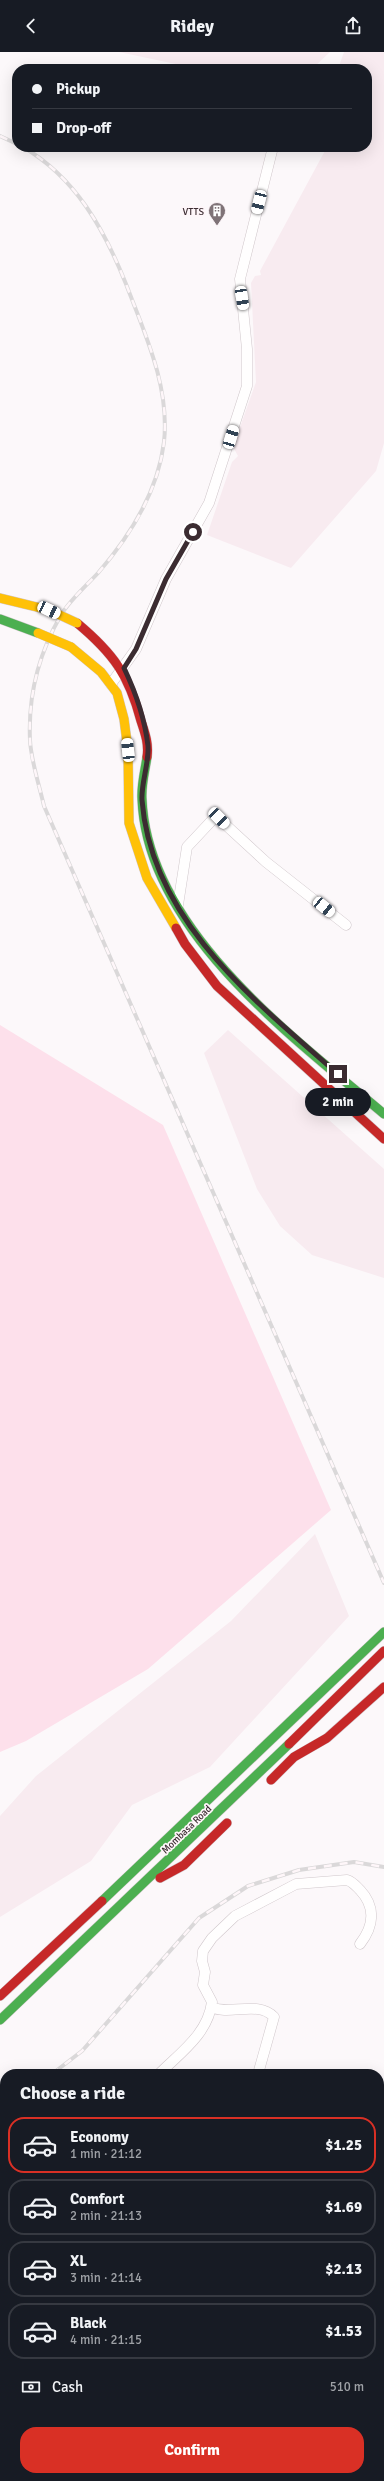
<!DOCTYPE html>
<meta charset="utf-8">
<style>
:root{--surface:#171b24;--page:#242831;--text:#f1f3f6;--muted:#9ea1a6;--line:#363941;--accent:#d93025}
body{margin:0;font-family:Signika,sans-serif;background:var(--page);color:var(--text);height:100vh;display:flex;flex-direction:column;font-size:15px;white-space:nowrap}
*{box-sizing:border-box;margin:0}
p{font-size:13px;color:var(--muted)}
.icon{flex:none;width:22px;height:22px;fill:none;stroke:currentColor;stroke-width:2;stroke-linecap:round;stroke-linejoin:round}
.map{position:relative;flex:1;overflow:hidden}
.side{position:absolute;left:0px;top:2017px;width:384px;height:412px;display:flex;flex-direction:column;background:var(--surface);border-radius:16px 16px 0 0;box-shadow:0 4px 16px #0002}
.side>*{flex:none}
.guide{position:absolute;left:12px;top:12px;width:360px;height:88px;border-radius:16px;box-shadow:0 4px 16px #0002;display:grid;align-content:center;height:88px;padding:0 20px;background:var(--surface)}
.end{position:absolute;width:18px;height:18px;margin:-9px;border:5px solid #3b2c31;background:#fff;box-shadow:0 0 0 2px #fff}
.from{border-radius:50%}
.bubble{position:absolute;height:28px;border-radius:14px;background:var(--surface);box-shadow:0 4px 16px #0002;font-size:13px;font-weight:700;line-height:28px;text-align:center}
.car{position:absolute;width:12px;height:24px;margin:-12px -6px;border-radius:5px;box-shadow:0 0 3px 1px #0007;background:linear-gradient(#fff 24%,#345 0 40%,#fff 0 76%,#345 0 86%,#fff 0)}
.guide b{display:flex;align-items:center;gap:14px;height:38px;font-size:15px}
.guide b+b{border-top:1px solid var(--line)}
.guide i{width:10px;height:10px;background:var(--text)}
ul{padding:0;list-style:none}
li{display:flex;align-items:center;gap:12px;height:56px;margin:0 8px 6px;padding:0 12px;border:2px solid var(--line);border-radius:16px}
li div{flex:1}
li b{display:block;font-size:15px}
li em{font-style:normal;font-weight:700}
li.on{border-color:var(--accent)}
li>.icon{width:36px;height:36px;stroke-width:1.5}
h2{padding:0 20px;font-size:18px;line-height:48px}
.pay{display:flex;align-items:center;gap:10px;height:44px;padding:0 20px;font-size:15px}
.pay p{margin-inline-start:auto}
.primary-button{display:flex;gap:8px;margin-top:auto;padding:8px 20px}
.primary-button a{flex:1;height:46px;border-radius:16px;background:var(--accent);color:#fff;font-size:16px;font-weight:700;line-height:46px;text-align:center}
header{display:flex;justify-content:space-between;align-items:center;height:52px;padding:0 20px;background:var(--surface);font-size:18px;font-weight:700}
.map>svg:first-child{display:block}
.built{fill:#f8ebf0}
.green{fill:#fde0eb}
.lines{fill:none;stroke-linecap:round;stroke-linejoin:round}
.street-casing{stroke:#d0c7cb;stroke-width:11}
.fast-casing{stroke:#d0c7cb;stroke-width:10}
.slow-casing{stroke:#d0c7cb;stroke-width:10}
.jam-casing{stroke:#d0c7cb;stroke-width:10}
.street{stroke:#fffefe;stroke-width:10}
.fast{stroke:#4caf50;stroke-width:9}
.slow{stroke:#ffc107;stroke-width:9}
.jam{stroke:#c62828;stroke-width:9}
.rail-casing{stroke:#dad8d9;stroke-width:4}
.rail{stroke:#fef6f9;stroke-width:2.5;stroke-dasharray:8;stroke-linecap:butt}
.slow-bridge-casing{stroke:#d0c7cb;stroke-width:10;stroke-linecap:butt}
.slow-bridge{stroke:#ffc107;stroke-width:9}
.route{stroke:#3b2c31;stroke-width:5}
.labels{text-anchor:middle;stroke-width:3.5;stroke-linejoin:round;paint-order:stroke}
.poi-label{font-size:10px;fill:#3b2c31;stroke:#fef6f9;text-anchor:end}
.street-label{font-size:10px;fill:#3b2c31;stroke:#fef6f9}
</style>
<header><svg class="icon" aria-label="back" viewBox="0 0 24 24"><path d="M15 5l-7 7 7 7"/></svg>Ridey<svg class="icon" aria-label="share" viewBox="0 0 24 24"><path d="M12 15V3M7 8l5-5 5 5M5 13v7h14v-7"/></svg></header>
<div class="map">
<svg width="384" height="2429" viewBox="0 0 384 2429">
<rect width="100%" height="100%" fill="#fcf8fa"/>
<!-- built -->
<path class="built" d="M119 0H330L312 17H199Z
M344 0H384V391L376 419 291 516 207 483 232 410 238 404 233 395 256 330 251 231 255 224 261 223 260 219 327 95H367V17H338Z
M228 978 384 1117V1226L312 1203 280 1174 257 1137 204 1001Z
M315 1482 349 1564 210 1715 132 1753 91 1809 0 1865V1764L36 1724 231 1569Z
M0 2203 5 2213V2367L0 2368Z"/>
<!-- green -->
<path class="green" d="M0 973 163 1073 331 1458 148 1617 26 1689 0 1700Z"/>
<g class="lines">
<defs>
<path id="street" d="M111 632 136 597 166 527 209 451 247 334V297L240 227 273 95
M178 853 187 795 216 764 266 810 346 873
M211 1955C230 1964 258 1948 274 1965L258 2022
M159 2022C180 2001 208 1982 212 1950L203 1933 205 1920 202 1909 203 1899 212 1886 235 1864 296 1832 347 1828C353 1830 356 1834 360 1838 376 1855 374 1874 360 1892
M379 2083 384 2082
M0 2092 5 2094
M379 2193 384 2191
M379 2297 384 2296
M379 2324 384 2321"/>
<path id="fast" d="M0 567 38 581
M147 705C145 719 141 733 142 747 147 878 293 985 384 1062
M102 1849 384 1580
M0 1968 289 1692"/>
<path id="slow" d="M0 546 49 558
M71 595 101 620 117 641 124 667 128 698 129 771 147 826 176 876"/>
<path id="jam" d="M77 571C113 601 129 623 141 669 145 681 149 692 147 705
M176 876 185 892 217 934 384 1087
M289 1692 384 1599
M271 1728 294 1705 327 1686 384 1635
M160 1826 184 1813 227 1771
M0 1944 102 1849"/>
</defs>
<!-- street casing -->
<use href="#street" class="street-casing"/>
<!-- fast casing -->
<use href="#fast" class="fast-casing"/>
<!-- slow casing -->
<use href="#slow" class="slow-casing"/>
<!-- jam casing -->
<use href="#jam" class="jam-casing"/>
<!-- street -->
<use href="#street" class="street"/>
<!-- fast -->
<use href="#fast" class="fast"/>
<!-- slow -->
<use href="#slow" class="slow"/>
<!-- jam -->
<use href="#jam" class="jam"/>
<defs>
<path id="rail" d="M0 84 17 92
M23 95C76 126 104 177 126 232 145 282 170 335 164 390 158 440 130 484 98 521 86 534 70 548 61 563 39 601 28 644 30 688 31 709 39 732 44 754L384 1531
M52 2022 82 1999 199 1866 248 1834 299 1818 354 1810 384 1815
M0 2042 5 2041"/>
</defs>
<!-- rail casing -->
<use href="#rail" class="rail-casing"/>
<!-- rail -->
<use href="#rail" class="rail"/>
<defs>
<path id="slow-bridge" d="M49 558 77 571
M38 581 71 595"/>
</defs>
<!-- slow-bridge casing -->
<use href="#slow-bridge" class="slow-bridge-casing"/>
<!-- slow-bridge -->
<use href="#slow-bridge" class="slow-bridge"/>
</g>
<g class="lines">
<!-- route -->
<path class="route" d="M193 480 166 527 136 597 124 616C135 639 145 668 148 694 149 712 141 731 142 748 151 868 255 949 338 1022"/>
</g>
<!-- icons -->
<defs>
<symbol id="building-pin" viewBox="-11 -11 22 30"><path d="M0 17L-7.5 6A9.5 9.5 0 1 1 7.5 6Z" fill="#7f7377" stroke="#fef6f9"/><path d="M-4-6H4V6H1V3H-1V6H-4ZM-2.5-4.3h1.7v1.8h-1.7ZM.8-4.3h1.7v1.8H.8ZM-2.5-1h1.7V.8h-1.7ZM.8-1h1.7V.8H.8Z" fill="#fff"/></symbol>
</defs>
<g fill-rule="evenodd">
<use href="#building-pin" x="207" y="149" width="20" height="27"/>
</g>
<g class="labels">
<!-- poi labels -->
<g class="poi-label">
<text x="204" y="163">VTTS</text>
</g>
<!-- street labels -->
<g class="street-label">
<text transform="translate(186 1777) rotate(-44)" y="4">Mombasa Road</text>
</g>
</g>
</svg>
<i class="end from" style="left:193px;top:480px"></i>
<i class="end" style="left:338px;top:1022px"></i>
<div class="bubble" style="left:305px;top:1036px;width:66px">2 min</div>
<i class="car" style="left:259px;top:150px;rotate:194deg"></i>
<i class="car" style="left:242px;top:246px;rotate:171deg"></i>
<i class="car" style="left:231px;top:385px;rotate:17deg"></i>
<i class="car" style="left:49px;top:558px;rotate:115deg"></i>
<i class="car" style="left:128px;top:698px;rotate:354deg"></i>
<i class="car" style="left:219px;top:766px;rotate:135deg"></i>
<i class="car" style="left:324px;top:855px;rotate:129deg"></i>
<div class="guide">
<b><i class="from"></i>Pickup</b>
<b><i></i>Drop-off</b>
</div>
<section class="side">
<h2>Choose a ride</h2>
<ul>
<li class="on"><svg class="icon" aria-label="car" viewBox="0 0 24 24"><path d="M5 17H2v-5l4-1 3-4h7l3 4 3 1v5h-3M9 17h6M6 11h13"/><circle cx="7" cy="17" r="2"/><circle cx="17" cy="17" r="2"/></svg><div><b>Economy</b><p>1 min · 21:12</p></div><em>$1.25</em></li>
<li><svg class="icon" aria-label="car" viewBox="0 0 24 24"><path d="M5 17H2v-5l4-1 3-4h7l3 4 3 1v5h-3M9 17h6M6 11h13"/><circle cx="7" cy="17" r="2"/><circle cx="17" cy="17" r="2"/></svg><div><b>Comfort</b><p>2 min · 21:13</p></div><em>$1.69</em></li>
<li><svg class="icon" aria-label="car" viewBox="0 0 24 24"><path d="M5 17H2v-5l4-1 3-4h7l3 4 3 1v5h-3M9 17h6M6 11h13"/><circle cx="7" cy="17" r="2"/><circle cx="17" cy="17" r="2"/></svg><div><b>XL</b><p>3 min · 21:14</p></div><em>$2.13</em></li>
<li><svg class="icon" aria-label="car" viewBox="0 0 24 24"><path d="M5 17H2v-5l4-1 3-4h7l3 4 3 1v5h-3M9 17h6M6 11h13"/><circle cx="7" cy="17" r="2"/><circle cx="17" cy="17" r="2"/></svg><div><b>Black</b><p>4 min · 21:15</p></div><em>$1.53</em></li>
</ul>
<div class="pay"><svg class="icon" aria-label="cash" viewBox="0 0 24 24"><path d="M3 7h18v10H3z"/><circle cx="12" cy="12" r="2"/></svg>Cash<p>510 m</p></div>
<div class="primary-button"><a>Confirm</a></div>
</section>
</div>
